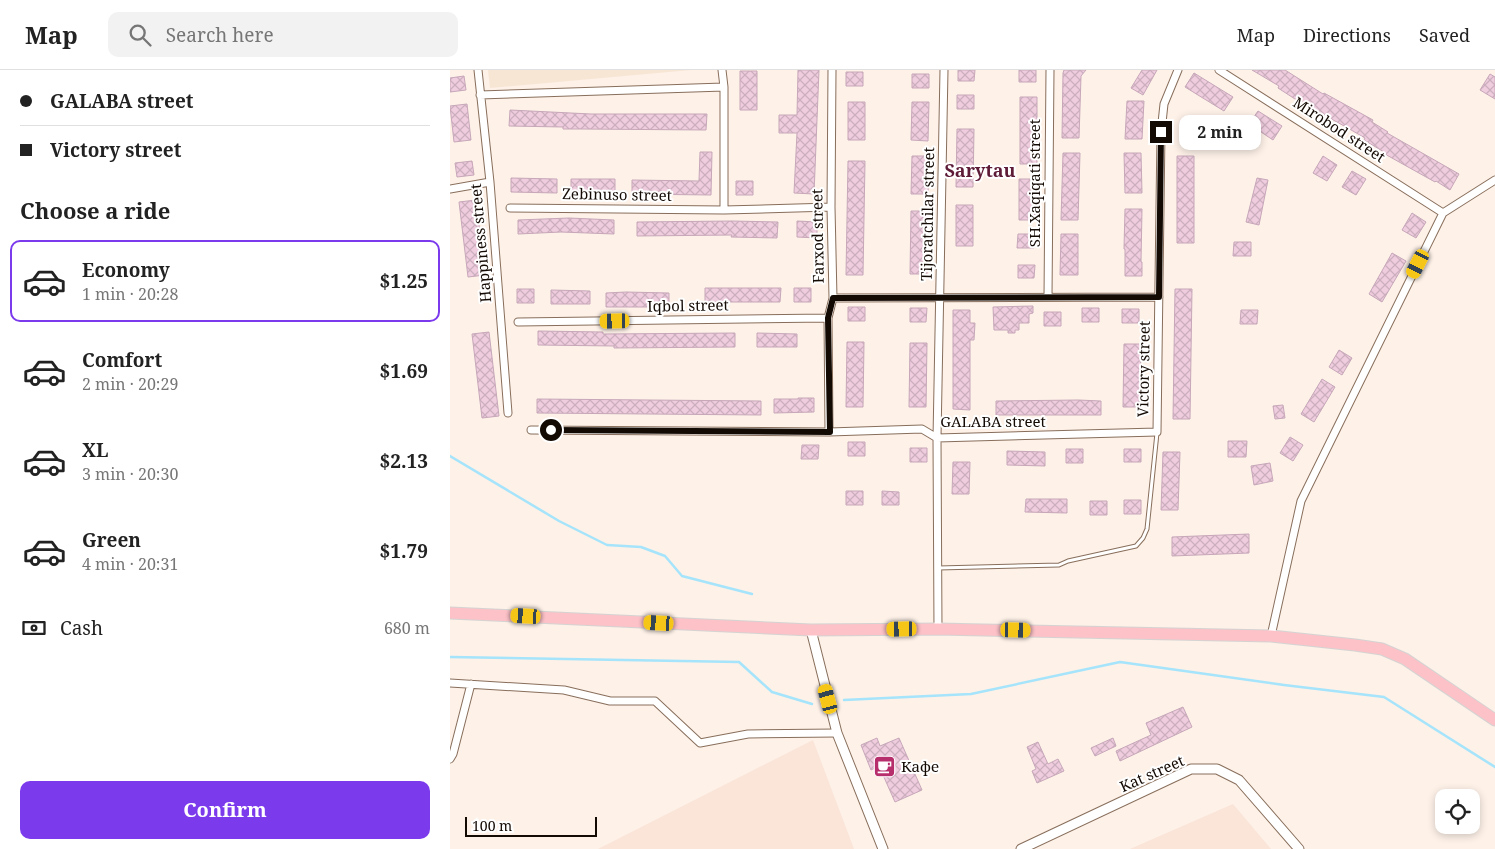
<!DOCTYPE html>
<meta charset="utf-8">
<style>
:root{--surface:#fff;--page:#f2f2f2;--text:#222;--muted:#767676;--line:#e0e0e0;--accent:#7c3aed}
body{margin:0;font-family:"Noto Serif",serif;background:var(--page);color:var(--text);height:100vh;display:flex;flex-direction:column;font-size:19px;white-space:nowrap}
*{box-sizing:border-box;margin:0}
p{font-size:16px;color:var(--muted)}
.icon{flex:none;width:28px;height:28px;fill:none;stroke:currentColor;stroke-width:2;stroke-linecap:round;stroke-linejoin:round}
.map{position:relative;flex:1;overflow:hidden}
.side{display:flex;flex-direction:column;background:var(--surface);width:450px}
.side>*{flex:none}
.banner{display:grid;align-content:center;height:110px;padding:0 20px;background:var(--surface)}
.fabs{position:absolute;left:985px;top:719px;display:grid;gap:10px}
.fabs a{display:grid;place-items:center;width:45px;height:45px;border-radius:10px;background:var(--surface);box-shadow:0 2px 8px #0003;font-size:25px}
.scale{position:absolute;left:15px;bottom:12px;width:132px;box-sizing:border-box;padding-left:5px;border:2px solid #140a04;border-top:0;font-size:14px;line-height:18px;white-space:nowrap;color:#140a04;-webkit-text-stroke:4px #fff;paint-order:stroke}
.end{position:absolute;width:22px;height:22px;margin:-11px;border:6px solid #140a04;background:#fff;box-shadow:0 0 0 2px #fff}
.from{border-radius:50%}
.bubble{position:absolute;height:35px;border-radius:10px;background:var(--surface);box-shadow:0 2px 8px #0003;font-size:16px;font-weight:700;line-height:35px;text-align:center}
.car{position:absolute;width:15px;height:30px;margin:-15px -8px;border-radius:6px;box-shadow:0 0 4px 1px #0007;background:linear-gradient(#f5c518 24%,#345 0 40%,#f5c518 0 76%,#345 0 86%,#f5c518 0)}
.banner b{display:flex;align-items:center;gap:18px;height:48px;font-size:19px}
.banner b+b{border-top:1px solid var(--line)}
.banner i{width:12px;height:12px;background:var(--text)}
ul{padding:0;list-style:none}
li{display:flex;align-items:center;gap:15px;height:82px;margin:0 10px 8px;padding:0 10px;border:2px solid transparent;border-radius:10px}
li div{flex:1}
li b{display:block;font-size:19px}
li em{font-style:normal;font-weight:700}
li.on{border-color:var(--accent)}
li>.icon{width:45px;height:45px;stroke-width:1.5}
h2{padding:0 20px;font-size:22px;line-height:60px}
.pay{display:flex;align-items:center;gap:12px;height:55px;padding:0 20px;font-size:19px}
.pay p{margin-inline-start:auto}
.cta{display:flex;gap:10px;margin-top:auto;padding:10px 20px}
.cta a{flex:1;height:58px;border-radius:10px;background:var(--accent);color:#fff;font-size:20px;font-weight:700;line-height:58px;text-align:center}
header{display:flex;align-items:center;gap:30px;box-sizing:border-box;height:70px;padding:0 25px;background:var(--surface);border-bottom:1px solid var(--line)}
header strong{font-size:24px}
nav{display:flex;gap:28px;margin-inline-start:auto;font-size:18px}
.search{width:350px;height:45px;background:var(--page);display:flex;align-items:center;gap:12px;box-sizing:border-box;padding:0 18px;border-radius:10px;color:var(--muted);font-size:19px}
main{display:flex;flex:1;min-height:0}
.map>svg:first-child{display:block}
.industrial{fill:#fbe4d8}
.education{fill:#f8e6d5}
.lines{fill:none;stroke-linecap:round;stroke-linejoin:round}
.stream{stroke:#a5e4fb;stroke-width:2.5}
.building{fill:url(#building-cross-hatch);stroke:#c7a7b9}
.service-casing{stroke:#886e5b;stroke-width:5}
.minor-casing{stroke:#886e5b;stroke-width:9}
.tertiary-casing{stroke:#886e5b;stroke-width:11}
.trunk-casing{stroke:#d5d3d2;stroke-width:13}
.service{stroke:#fff;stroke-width:3}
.minor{stroke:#fff;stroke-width:7}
.tertiary{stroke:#fff;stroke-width:9}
.trunk{stroke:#fcc2c8;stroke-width:11}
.route{stroke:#140a04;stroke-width:6}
.labels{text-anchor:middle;stroke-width:4;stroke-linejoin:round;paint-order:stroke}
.street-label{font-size:15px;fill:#140a04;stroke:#fff}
.poi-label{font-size:15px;fill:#140a04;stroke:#fff;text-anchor:start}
.quarter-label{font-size:18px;font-weight:bold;fill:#5d1b37;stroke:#fff}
</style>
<header>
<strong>Map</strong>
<div class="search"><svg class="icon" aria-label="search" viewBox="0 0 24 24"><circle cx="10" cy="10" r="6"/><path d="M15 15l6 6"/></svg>Search here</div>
<nav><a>Map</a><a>Directions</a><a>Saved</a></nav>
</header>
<main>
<section class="side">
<div class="banner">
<b><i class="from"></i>GALABA street</b>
<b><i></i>Victory street</b>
</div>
<h2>Choose a ride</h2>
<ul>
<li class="on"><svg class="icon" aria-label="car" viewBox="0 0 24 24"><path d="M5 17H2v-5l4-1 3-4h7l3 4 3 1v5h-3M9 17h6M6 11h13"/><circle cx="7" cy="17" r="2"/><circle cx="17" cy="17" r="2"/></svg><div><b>Economy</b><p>1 min · 20:28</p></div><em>$1.25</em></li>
<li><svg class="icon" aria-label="car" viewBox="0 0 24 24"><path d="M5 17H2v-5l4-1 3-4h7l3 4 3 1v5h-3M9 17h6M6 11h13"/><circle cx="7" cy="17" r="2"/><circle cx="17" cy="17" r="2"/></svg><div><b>Comfort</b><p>2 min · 20:29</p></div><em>$1.69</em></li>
<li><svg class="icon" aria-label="car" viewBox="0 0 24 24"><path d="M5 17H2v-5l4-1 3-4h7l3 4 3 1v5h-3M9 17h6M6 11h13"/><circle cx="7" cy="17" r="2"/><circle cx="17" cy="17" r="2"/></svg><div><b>XL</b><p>3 min · 20:30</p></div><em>$2.13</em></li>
<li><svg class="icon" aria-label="car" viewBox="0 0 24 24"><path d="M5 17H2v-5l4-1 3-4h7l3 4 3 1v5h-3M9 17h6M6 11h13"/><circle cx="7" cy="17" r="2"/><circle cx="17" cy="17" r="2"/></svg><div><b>Green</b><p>4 min · 20:31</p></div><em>$1.79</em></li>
</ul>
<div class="pay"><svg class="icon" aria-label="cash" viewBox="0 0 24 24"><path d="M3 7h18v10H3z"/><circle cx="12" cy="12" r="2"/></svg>Cash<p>680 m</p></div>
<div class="cta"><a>Confirm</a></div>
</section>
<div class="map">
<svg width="1045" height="779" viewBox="0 0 1045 779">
<defs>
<pattern id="building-cross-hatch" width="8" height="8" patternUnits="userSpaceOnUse" patternTransform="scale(1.25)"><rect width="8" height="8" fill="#efcddf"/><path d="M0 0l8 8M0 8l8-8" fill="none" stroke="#ccafbe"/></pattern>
</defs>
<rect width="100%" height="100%" fill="#fdf1e8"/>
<!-- industrial -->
<path class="industrial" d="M363 670 404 779H148Z
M783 734 821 779H680Z"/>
<!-- education -->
<path class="education" d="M38 0H241L40 18Z"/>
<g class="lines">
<!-- stream -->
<path class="stream" d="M0 386 109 451 157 475 191 477 215 486 232 506 302 524
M0 587 289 592 322 622 362 634
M394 630 521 624 670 592 834 615 934 627 1045 697"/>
</g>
<!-- building -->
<path class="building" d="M348 0H369L364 124 344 123 347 63H329V45H347Z
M508 0H525L524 11H508Z
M569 0H586V12H569Z
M614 0H636L631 6 629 68H612L613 3Z
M692 0H707L693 25 681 18Z
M802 0H835L873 24 874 23 923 50 922 52 938 62 937 63 1009 104 1000 120 986 111 985 112 933 83 934 82 914 70 915 68 896 57 845 29 828 18 829 16Z
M290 1H307V40H290Z
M396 2H413V16H396Z
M744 3 783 27 774 41 735 17Z
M462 4H479V18H462Z
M1040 4 1045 7V29L1030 20Z
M14 6 16 20 0 22V8Z
M507 25H524V39H507Z
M570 27H587V94H570Z
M677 31H694L692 69H675Z
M398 32H415V70H398Z
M462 32H479L478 71 461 70Z
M17 34 21 70 4 72 0 36Z
M60 40 141 44H257L256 60 133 59H113V57L59 56Z
M808 41 832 56 823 70 799 54Z
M507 59H524L523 117H506Z
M250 82H262L261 125 182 124V110L249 111Z
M613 83H630L628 150H611Z
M674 83H691L692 123H675Z
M462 86H479L478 124H461Z
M727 86H744V173H727Z
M873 86 887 95 877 111 863 103Z
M22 91 24 105 7 107 5 93Z
M398 91H415L413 205H396Z
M902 101 916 109 906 125 892 117Z
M61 108 107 109V123L61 122Z
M807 108 818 110 809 155 796 152Z
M121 109H165V123H121Z
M569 109H586V150H569Z
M286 111H303V125H286Z
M26 130 35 205 18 207 9 132Z
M506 135H523V176H506Z
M675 139H692L691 192H692V206H675V179H674Z
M461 141H478L477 204H460Z
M962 143 976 152 966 168 952 160Z
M119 148 164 150V164L111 162 68 164V150Z
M282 151 328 152 327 168 281 167 282 165 187 166V152Z
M347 151 367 152V168L347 167Z
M568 164H585L584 178H567Z
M611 164H628V205H610Z
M784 172H801V186H783Z
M942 183 956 191 932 232 919 224Z
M568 195H585L584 208H568Z
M255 218H331L330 232H255Z
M344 218H361V232H344Z
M67 219H84V233H67Z
M725 219H742L740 349H723Z
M101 220 140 221V234H101Z
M176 222 219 223V237H156V223Z
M583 236V243L579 244V253H569V260H565V263H558V260H544L543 237Z
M398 237H415V251H398Z
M460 238H477L476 252H460Z
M632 238H649V252H632Z
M672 239H689V253H672Z
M503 240H520V253H525L524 270H520V340L503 339Z
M791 240H808L807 254H790Z
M594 242H611V256H594Z
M88 261 153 262V264L285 263V277L164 278V276L88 275Z
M39 262 49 346 32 348 22 264Z
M307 263 347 264V277H307Z
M397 272H414L413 337H396Z
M460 273H477L476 337H459Z
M674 274H691L690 337H673Z
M889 280 902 288 892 305 879 297Z
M872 309 885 317 864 352 851 344Z
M348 328H364V342L324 343V329H348Z
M87 329 311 331V345L87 343Z
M628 330 651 331V345H546V331Z
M833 335 835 348 825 349 823 336Z
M840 367 853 375 843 391 830 383Z
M778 371H797L796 387H778Z
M398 372H415V386H398Z
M352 375H369L368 389H351Z
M460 378H477V392H460Z
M616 379H633V393H616Z
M674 379H691V392H674Z
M557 381 595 382V396L557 395Z
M713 382H730L728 440H711Z
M503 392H520L519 424H502Z
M820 393 823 411 804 415 801 396Z
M396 421H413V435H396Z
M432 421 449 422V435H432Z
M576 429H617V443L575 442Z
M674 430H691V444H674Z
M640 431H657V445H640Z
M799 464V483L722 486V467Z
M733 637 742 657 670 691 666 681 701 665 696 653Z
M427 668 430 676 449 668 472 720 445 732 429 696 421 700 411 675Z
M663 668 666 676 645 686 641 678Z
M588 672 598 694 608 689 614 701 587 713 582 701 586 699 577 677Z"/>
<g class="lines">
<defs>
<path id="service" d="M488 498 609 495 618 491 686 476 693 468 697 459 707 363"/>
<path id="minor" d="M28 0 40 112 58 343
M272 0 274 17V140
M769 0 993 143
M30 25 274 17
M0 119 40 112
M60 138 274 140 381 137
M598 227 600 0
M383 228 709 227
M68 252 378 248
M81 360 379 362 472 359 487 368 707 362 711 62 714 34 728 0
M379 362 378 248 383 228 381 137 382 0
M488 559 487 368 494 0
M821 566 851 431 993 143 1045 110
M0 613 114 620 160 631H205L250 673 298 664 387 663
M0 689 3 684 21 614"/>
<path id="tertiary" d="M361 560 387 663 433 779
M571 779 741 699H767L789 710 849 779"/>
<path id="trunk" d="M0 543 361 560 488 559 821 566 905 575 932 579 955 589 1045 650"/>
</defs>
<!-- service casing -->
<use href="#service" class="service-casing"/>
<!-- minor casing -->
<use href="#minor" class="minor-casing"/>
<!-- tertiary casing -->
<use href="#tertiary" class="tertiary-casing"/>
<!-- trunk casing -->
<use href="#trunk" class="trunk-casing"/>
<!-- service -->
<use href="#service" class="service"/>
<!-- minor -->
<use href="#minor" class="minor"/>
<!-- tertiary -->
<use href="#tertiary" class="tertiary"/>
<!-- trunk -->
<use href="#trunk" class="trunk"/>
</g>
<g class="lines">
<!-- route -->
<path class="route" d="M101 360 380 362 378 248 383 228 709 227 711 62"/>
</g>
<!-- icons -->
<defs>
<symbol id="cafe-square" viewBox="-11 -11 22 22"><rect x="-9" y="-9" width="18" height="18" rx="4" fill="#b72e6c" stroke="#fff"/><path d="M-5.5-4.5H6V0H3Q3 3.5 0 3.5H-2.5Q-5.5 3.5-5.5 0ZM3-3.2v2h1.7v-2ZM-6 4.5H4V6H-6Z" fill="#fff"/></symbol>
</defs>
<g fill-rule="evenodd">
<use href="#cafe-square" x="422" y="684" width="25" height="25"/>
</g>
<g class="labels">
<!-- street labels -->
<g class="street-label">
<text transform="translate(889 60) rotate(33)" y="5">Mirobod street</text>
<text transform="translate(585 113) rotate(-90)" y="5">SH.Xaqiqati street</text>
<text transform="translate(167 125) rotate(1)" y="5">Zebinuso street</text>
<text transform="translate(478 144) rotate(-89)" y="5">Tijoratchilar street</text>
<text transform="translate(368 166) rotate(-91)" y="5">Farxod street</text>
<text transform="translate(31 173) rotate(-95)" y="5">Happiness street</text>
<text transform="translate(238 236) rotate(-1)" y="5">Iqbol street</text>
<text transform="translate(694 299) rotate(-89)" y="5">Victory street</text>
<text x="543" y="357">GALABA street</text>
<text transform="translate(702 704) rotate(-24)" y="5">Kat street</text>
</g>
<!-- poi labels -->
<g class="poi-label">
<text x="451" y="702">Кафе</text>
</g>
<!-- quarter labels -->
<g class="quarter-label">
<text x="530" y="107">Sarytau</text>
</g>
</g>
</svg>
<div class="fabs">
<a><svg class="icon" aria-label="locate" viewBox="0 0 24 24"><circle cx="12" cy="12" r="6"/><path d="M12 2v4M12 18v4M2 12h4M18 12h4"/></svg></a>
</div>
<div class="scale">100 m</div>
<i class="end from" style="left:101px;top:360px"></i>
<i class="end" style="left:711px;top:62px"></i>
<div class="bubble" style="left:729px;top:45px;width:82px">2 min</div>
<i class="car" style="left:968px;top:194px;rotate:207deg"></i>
<i class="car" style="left:165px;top:251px;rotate:269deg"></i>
<i class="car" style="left:76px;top:546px;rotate:273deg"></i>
<i class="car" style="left:209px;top:553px;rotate:273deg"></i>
<i class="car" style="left:452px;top:559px;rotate:269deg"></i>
<i class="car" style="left:566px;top:560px;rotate:91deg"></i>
<i class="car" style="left:378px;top:629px;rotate:345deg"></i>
</div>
</main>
